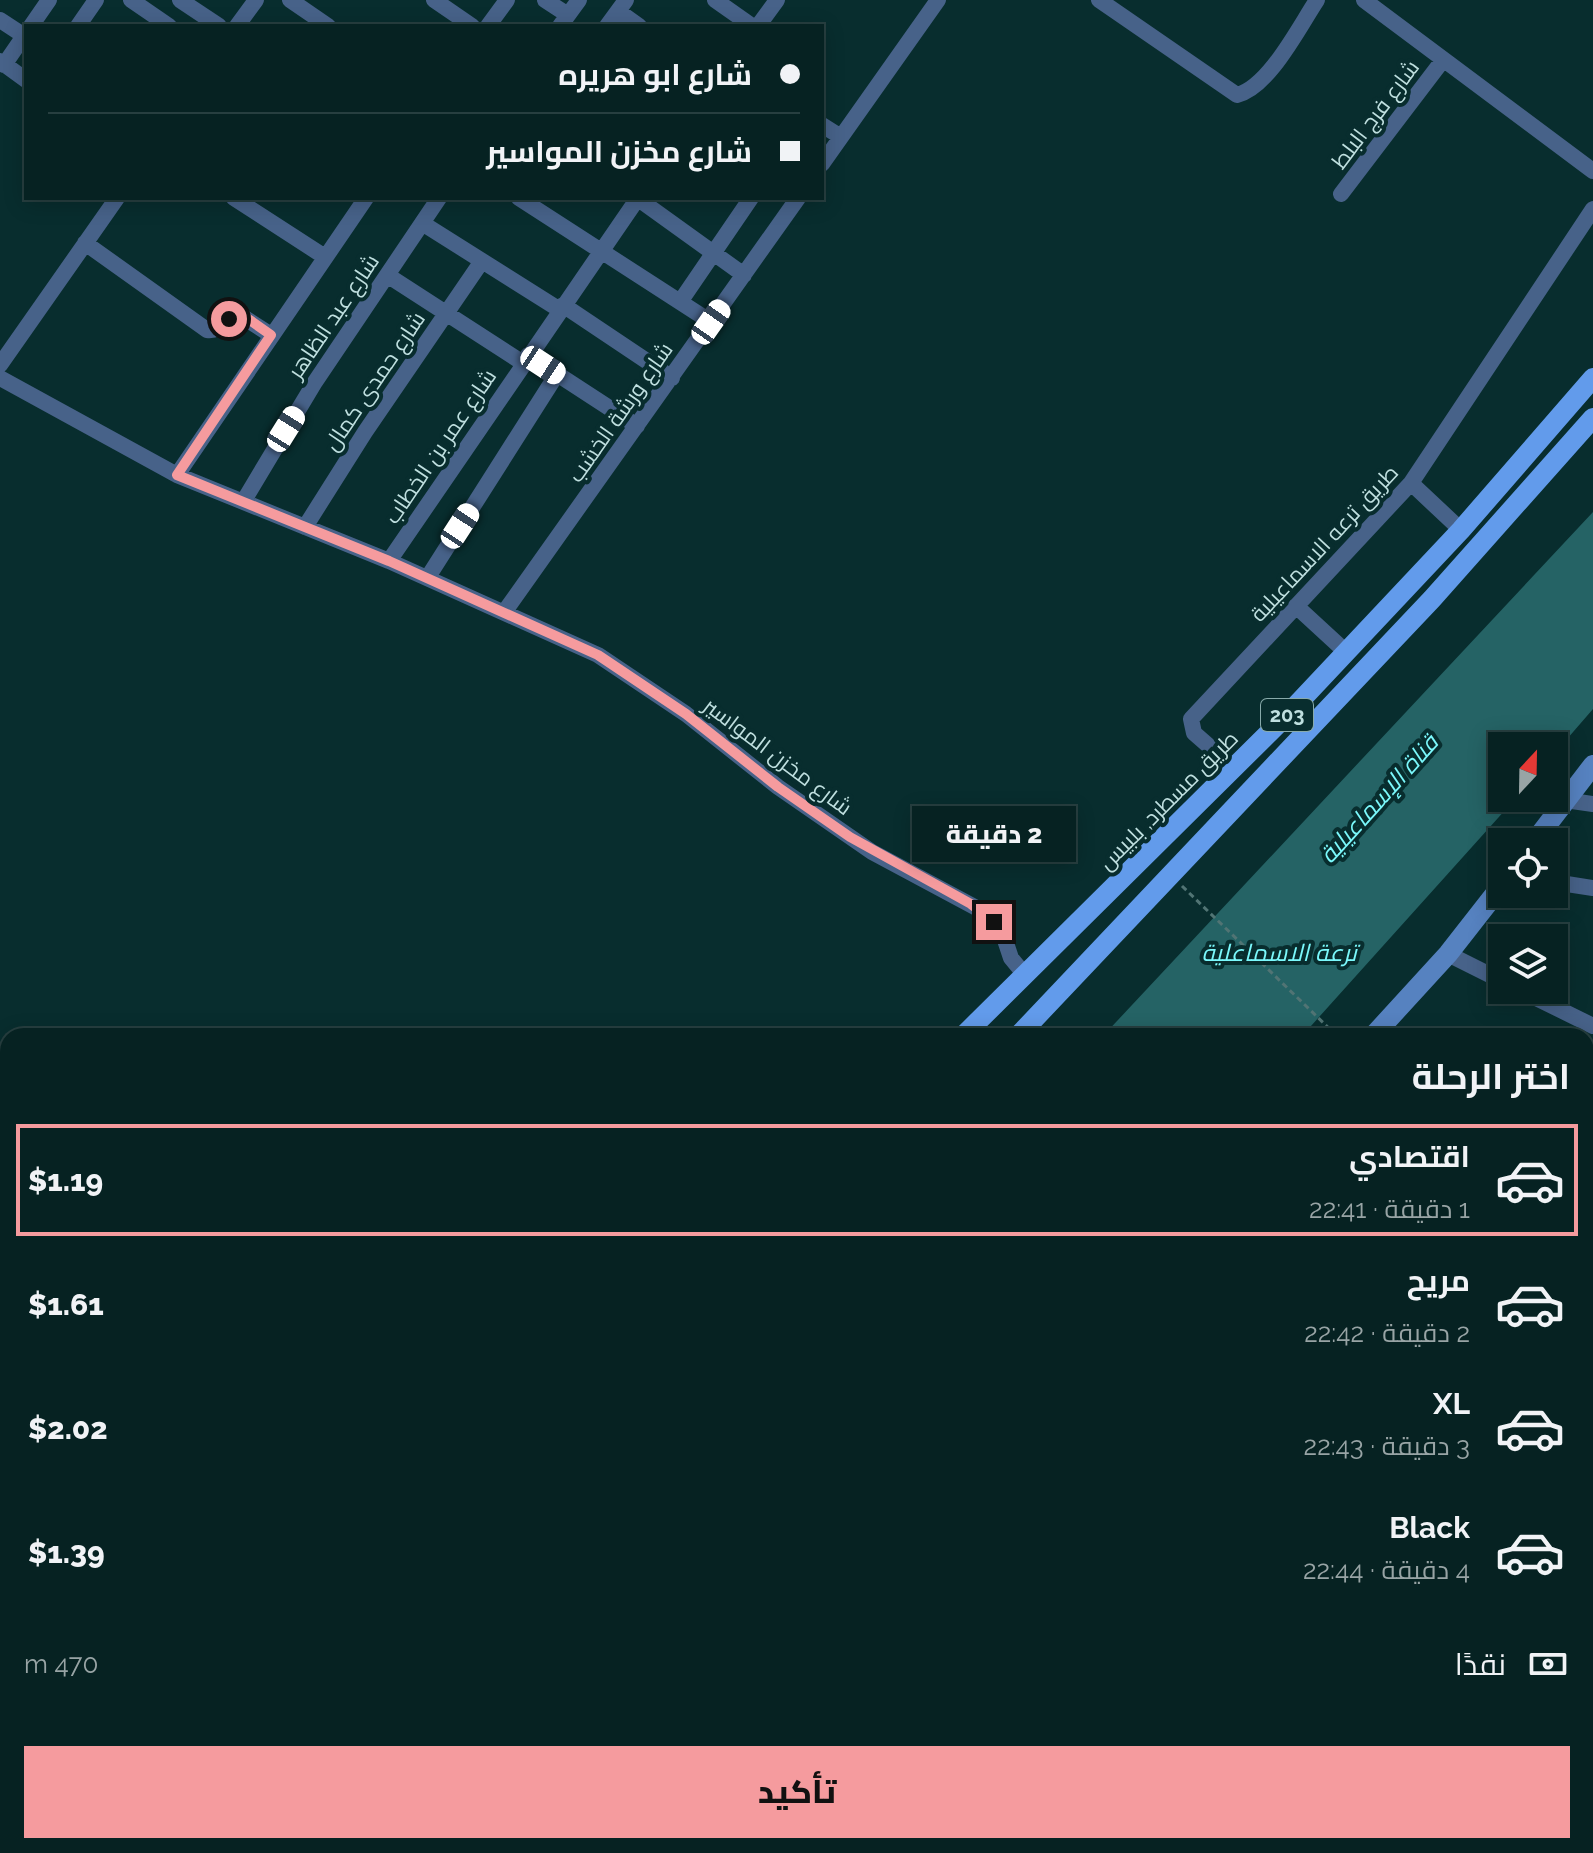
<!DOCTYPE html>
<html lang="ar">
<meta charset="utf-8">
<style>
:root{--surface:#062222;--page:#0f2a2a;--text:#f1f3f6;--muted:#98a4a5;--line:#273f40;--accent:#f59b9e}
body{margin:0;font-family:Raleway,Cairo,sans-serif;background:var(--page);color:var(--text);direction:rtl;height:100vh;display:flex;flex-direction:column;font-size:30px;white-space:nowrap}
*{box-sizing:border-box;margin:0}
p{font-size:26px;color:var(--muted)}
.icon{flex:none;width:44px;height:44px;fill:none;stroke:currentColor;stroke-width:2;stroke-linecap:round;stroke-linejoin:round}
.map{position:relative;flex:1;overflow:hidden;direction:ltr}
.drawer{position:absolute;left:0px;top:1028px;width:1594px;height:826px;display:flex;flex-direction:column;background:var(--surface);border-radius:24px 24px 0 0;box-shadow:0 4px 20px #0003,0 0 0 2px var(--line);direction:rtl}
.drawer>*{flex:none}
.banner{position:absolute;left:24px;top:24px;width:800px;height:176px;border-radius:0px;box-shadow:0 4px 20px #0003,0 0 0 2px var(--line);direction:rtl;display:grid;align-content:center;height:176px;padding:0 24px;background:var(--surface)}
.needle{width:52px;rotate:22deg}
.tools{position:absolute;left:1488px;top:732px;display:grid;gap:16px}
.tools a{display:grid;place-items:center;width:80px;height:80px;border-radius:0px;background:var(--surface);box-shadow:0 4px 20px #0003,0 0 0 2px var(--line);font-size:40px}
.end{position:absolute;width:36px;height:36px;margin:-18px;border:10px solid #f59b9e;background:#111;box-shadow:0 0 0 4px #111}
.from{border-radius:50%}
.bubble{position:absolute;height:56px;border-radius:0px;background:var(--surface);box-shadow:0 4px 20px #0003,0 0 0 2px var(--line);font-size:26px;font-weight:800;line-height:56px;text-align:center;direction:rtl}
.car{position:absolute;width:24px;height:48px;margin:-24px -12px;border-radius:10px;box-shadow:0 0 6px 2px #0007;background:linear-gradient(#fff 24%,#345 0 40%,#fff 0 76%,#345 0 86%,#fff 0)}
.banner b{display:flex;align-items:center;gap:28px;height:76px;font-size:30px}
.banner b+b{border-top:2px solid var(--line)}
.banner i{width:20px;height:20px;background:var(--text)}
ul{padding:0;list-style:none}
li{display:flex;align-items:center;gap:24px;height:112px;margin:0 16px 12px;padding:0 8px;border:4px solid transparent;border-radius:0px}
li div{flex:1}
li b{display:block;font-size:30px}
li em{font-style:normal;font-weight:800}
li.active{border-color:var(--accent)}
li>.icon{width:72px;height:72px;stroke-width:1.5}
h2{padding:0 24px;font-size:36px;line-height:96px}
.pay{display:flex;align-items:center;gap:20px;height:88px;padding:0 24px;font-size:30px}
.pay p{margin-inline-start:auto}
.action{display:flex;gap:16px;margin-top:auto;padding:16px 24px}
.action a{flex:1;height:92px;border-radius:0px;background:var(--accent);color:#111;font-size:32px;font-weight:800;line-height:92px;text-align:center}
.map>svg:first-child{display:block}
.water{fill:#256365}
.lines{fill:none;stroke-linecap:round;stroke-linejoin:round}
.path{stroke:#517474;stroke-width:3;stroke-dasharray:6 4;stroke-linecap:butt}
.street{stroke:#476289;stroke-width:16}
.secondary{stroke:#5682c0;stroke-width:20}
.primary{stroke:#629beb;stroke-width:20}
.route{stroke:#f59b9e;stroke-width:10}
.labels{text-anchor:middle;stroke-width:8;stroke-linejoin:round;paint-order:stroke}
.shield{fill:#082d2e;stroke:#8aa;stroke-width:2}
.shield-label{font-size:20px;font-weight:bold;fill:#bfdfdf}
.street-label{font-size:22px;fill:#bfdfdf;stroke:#082d2e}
.water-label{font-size:24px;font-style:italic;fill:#7bf9fc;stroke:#082d2e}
</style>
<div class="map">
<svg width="1593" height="1853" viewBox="0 0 1593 1853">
<rect width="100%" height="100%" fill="#082d2e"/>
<!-- water -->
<path class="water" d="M1593 512V709L1554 754V746H1502V798H1516L1302 1036H1103Z
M342 1846H569L563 1853H335Z"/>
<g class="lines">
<!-- path -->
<path class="path" d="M1182 886 1337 1036"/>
<!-- street -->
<path class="street" d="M131 0 169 26
M180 0 219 26
M290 0 328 26
M434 0 472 26
M545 0 568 15
M715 0 752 26
M1099 0 1237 95C1269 87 1299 27 1317 0
M1364 0 1593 171
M618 11 639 26
M0 20 26 37
M31 26 49 0
M78 26 96 0
M237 26 256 0
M488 26 507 0
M560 26 579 0
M607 26 626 0
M758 26 777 0
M0 61 26 80
M4 65 26 33
M822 125 841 137
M822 164 938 0
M1341 194 1443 60
M234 198 325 257
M519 198 711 322
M637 198 744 275
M422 223 560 310
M85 243 207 330C222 332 226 316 240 315L271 335
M387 275 523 363
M680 302 751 198
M563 305 672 378
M528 355 637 426
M0 365 117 198
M0 378 177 475 389 561 598 655 686 714 778 787 872 852 984 912 1003 934 1011 958 1025 975
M177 475 366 198
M1411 483 1461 530
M243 502 315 382 439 198
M305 527 365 432 482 261
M389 561 638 198
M428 577 557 374
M1296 606 1346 652
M505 611 798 198
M1234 768 1194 733 1191 719 1411 483 1593 209
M1565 800 1593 804
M1554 882 1593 888
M1448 954 1502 981
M1520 990 1593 1026
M1586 1216 1593 1221
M0 1246 8 1252
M1586 1254 1593 1241
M1586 1310 1593 1315
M1586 1350 1593 1354
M1586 1400 1593 1383
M1586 1681 1593 1685
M1586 1728 1593 1733
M0 1752 8 1759
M1586 1797 1593 1802
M110 1846 118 1853
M777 1846 785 1853
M1006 1846 1015 1853
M1118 1846 1126 1853
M1220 1846 1228 1853
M1356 1846 1365 1853
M1486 1846 1495 1853
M1567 1846 1575 1853
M705 1853 712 1846
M853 1853 860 1846
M1302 1853 1307 1846"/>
<!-- secondary -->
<path class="secondary" d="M1534 842 1593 765
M1373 1036 1448 954 1502 885
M1586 1499 1593 1502
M618 1853 625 1846"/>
<!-- primary -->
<path class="primary" d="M963 1036 1286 716 1461 530 1593 378
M1018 1036 1432 599 1593 418
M579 1846 582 1853
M153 1853 160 1846
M182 1853 189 1846
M238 1853 245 1846"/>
</g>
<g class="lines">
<!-- route -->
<path class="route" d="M229 319 244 316 271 335 177 475 389 561 598 655 686 714 778 787 850 837 971 904 994 922"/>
</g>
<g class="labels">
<!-- shield labels -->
<rect class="shield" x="1261" y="699" width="52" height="32" rx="6"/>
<g class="shield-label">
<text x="1287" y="722">203</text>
</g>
<!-- street labels -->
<g class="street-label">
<text transform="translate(1375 114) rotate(-53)" y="8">شارع فرج البلط</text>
<text transform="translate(333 316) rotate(-56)" y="8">شارع عبد الظاهر</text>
<text transform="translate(374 381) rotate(-56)" y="8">شارع حمدى كمال</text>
<text transform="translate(620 412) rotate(-55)" y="8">شارع ورشة الخشب</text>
<text transform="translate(440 446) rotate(-56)" y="8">شارع عمر بن الخطاب</text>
<text transform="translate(1324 543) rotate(-47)" y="8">طريق ترعه الاسماعيلية</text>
<text transform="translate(778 756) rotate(37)" y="8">شارع مخزن المواسير</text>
<text transform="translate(1168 800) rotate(-45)" y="8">طريق مسطرد, بلبيس</text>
</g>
<!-- water labels -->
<g class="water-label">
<text transform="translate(1379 799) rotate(-48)" y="8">قناة الإسماعيلية</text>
<text x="1279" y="961">ترعة الاسماعلية</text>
</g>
</g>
</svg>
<div class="tools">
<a><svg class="needle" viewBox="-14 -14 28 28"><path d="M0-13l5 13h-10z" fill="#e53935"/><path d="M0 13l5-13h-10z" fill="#98a4a5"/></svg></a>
<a><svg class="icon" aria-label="locate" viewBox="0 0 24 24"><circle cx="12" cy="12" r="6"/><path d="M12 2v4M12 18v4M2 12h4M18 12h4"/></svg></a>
<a><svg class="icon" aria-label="layers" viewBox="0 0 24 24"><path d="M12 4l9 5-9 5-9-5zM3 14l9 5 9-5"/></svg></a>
</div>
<i class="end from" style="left:229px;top:319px"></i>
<i class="end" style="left:994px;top:922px"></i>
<div class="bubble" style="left:912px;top:806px;width:164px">2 دقيقة</div>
<i class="car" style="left:711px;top:322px;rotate:35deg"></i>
<i class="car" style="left:543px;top:365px;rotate:123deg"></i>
<i class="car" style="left:286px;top:429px;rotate:32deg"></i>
<i class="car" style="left:460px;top:526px;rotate:33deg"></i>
<div class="banner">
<b><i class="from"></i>شارع ابو هريره</b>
<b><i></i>شارع مخزن المواسير</b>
</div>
<section class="drawer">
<h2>اختر الرحلة</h2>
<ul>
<li class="active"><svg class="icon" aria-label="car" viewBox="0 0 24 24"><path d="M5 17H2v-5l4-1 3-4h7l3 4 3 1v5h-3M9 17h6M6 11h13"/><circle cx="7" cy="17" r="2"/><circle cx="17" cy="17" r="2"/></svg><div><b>اقتصادي</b><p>1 دقيقة · 22:41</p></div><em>$1.19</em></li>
<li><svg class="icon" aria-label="car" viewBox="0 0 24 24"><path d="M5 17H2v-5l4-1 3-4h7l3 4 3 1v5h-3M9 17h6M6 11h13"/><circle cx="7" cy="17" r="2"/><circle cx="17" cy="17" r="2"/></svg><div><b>مريح</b><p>2 دقيقة · 22:42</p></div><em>$1.61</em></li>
<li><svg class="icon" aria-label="car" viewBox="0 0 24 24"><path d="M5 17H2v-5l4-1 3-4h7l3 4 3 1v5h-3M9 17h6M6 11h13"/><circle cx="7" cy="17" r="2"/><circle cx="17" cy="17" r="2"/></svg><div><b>XL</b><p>3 دقيقة · 22:43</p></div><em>$2.02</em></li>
<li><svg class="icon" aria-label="car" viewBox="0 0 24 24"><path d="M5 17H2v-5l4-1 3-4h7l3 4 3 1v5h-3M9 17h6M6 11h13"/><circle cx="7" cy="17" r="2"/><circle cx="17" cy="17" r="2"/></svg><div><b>Black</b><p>4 دقيقة · 22:44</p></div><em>$1.39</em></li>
</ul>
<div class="pay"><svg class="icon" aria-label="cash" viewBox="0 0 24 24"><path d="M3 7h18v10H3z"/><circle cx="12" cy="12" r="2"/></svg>نقدًا<p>470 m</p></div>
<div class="action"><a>تأكيد</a></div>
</section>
</div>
